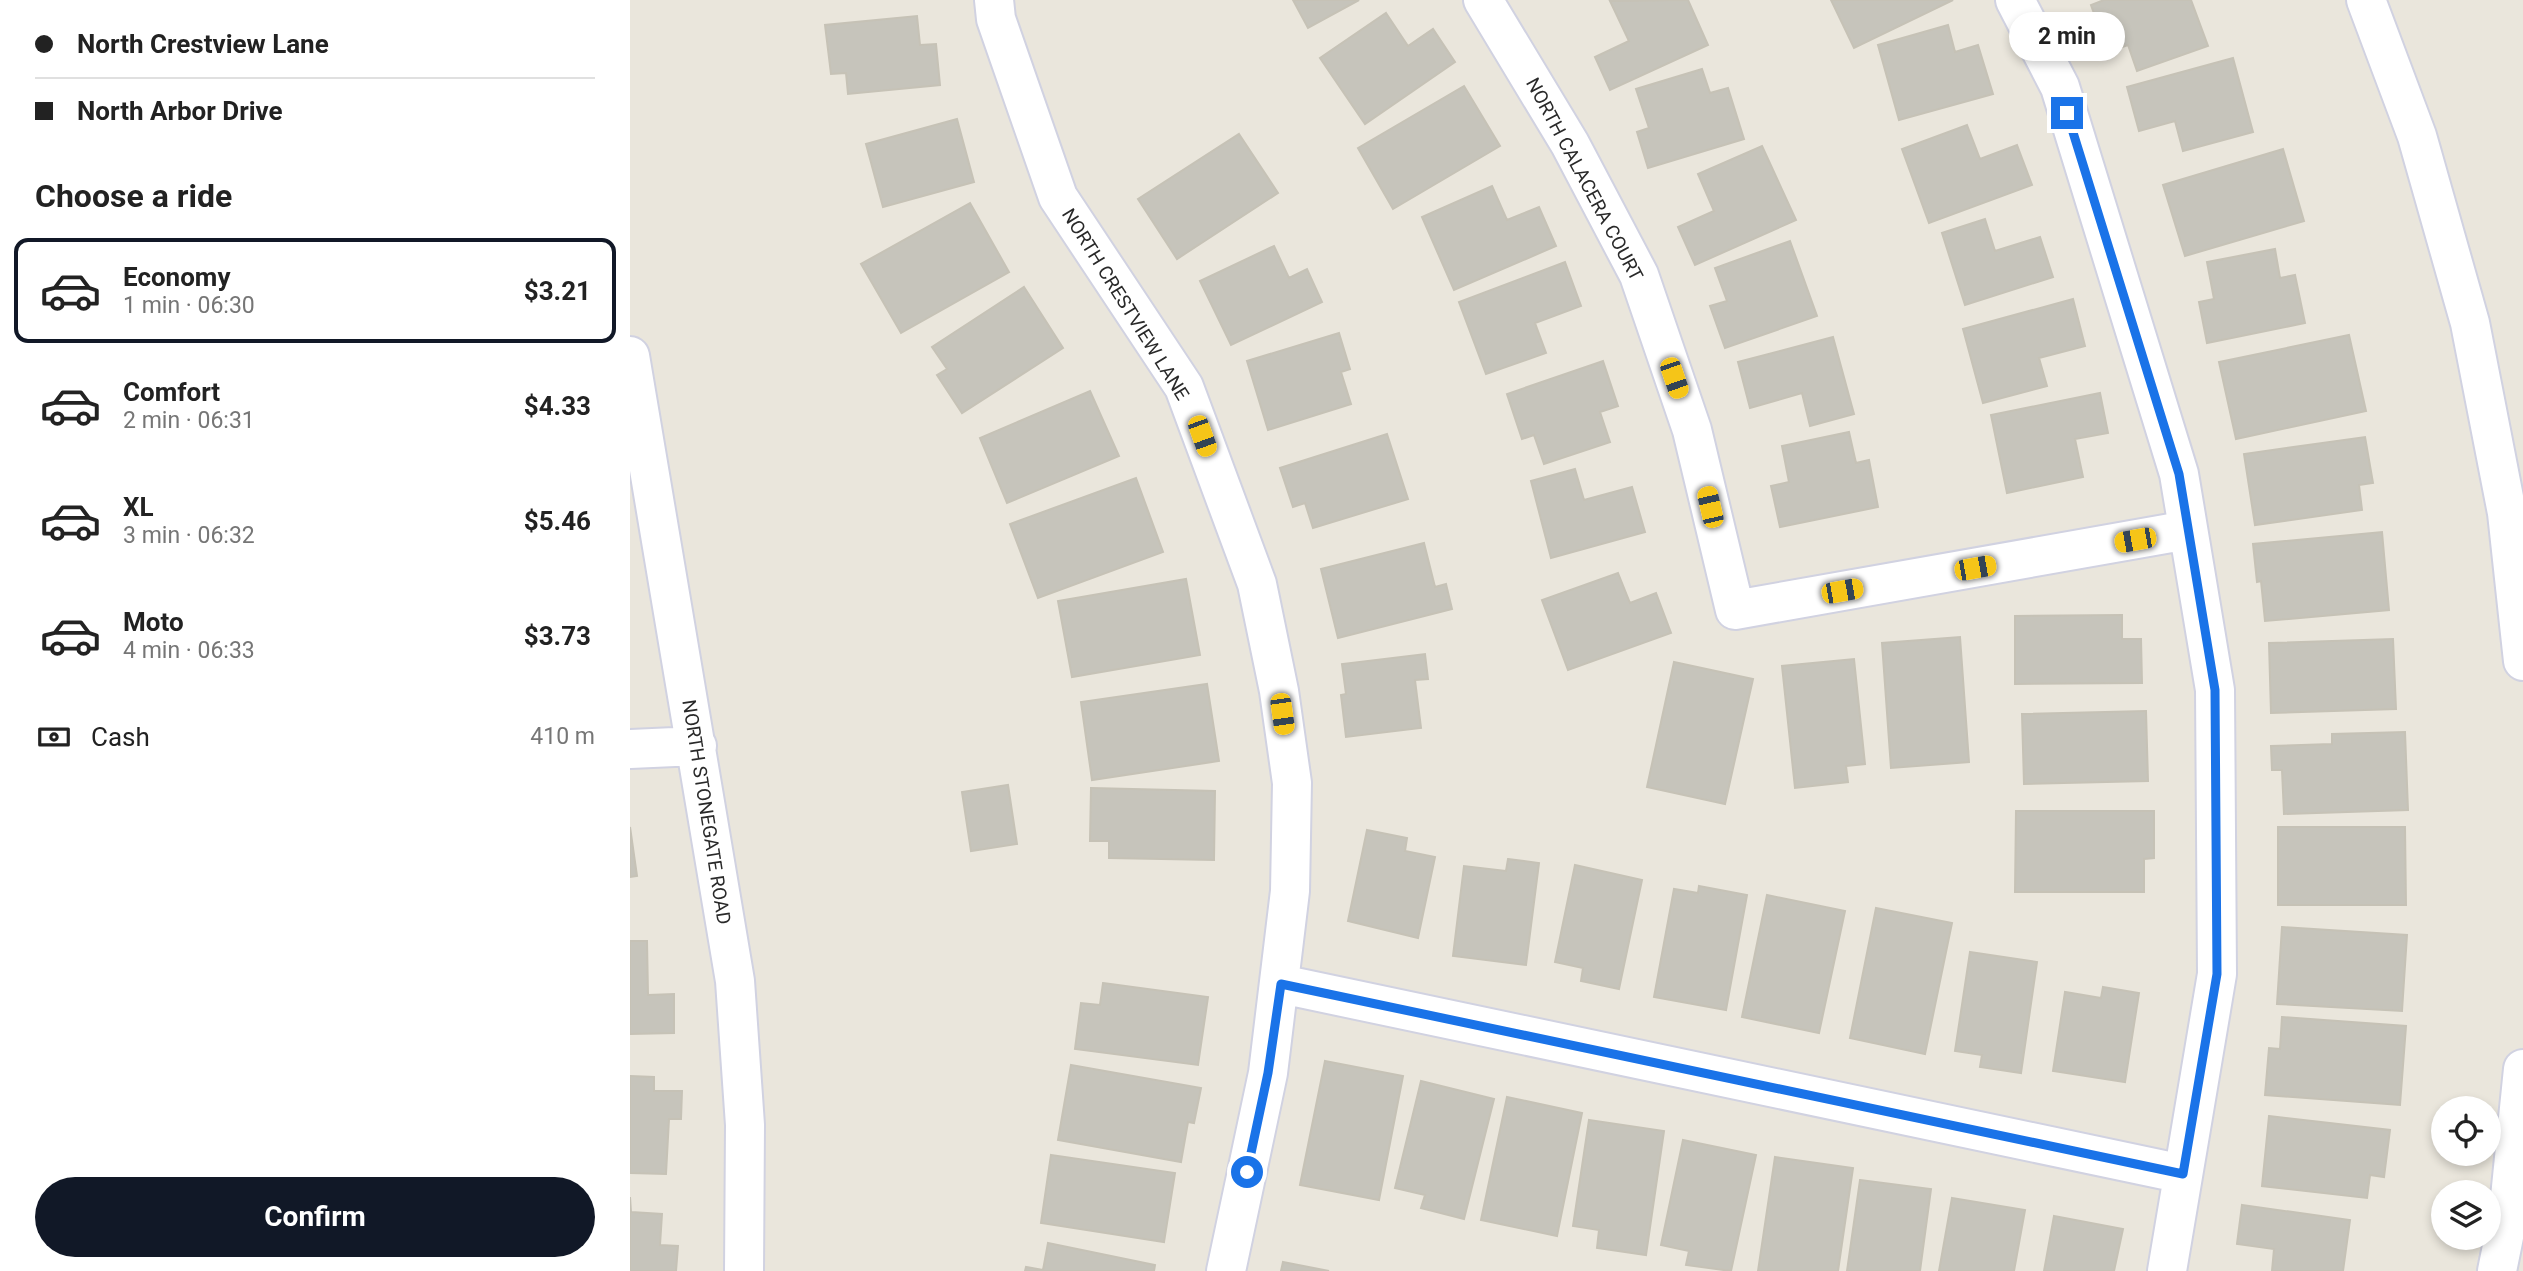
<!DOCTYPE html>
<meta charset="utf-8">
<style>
:root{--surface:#fff;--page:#f2f2f2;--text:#222;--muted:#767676;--line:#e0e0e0;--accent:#111827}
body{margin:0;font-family:Roboto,sans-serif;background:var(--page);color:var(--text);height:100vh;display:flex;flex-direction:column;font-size:26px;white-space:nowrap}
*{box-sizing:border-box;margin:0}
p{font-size:23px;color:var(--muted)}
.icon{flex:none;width:38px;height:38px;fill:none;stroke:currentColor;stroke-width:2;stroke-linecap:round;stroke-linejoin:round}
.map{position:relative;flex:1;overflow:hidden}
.panel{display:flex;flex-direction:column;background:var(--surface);width:630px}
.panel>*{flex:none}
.guide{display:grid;align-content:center;height:154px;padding:0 35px;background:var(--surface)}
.buttons{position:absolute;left:1801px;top:1096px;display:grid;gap:14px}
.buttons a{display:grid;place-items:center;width:70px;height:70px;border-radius:50%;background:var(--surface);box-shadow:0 4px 10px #0003;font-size:35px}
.end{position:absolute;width:32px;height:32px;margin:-16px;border:9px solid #1a73e8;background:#fff;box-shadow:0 0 0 4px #fff}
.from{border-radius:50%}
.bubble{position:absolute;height:49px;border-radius:24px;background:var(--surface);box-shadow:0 4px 10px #0003;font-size:23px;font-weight:700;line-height:49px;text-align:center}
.car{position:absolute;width:21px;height:42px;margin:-21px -10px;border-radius:9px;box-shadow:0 0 5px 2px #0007;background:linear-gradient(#f5c518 24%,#345 0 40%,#f5c518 0 76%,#345 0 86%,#f5c518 0)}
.guide b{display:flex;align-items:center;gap:24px;height:66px;font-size:26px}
.guide b+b{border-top:2px solid var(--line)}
.guide i{width:18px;height:18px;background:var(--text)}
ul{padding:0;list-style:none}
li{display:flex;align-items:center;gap:21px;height:105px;margin:0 14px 10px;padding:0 21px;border:4px solid transparent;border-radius:14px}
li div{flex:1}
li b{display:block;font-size:26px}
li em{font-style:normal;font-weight:700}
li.active{border-color:var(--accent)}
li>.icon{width:63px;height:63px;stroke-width:1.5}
h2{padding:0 35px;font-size:32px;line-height:84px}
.pay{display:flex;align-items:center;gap:18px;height:77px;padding:0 35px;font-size:26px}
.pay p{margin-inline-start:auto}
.cta{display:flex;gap:14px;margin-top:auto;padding:14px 35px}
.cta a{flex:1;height:80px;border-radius:42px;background:var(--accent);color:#fff;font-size:28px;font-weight:700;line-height:80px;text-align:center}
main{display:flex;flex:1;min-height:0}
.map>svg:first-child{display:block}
.building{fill:#c6c4bb;stroke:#c6c2b6;stroke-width:2}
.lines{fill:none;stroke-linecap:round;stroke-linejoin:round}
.minor-casing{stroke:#d1d2e1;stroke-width:42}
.tertiary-casing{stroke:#d1d2e1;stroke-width:42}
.minor{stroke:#fff;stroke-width:38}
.tertiary{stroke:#fff;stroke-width:38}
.route{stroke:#1a73e8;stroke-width:9}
.labels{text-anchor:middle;stroke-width:5;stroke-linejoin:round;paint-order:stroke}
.street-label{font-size:19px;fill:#292929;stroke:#fff}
</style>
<main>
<section class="panel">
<div class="guide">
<b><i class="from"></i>North Crestview Lane</b>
<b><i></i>North Arbor Drive</b>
</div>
<h2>Choose a ride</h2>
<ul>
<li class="active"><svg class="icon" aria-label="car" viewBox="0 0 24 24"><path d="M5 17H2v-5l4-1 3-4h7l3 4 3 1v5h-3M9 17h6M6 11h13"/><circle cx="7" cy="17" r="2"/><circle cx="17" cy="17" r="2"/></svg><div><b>Economy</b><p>1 min · 06:30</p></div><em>$3.21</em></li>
<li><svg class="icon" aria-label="car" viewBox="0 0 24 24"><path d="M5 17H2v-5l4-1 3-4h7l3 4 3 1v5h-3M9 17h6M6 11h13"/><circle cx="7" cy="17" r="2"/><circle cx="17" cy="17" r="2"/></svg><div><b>Comfort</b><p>2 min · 06:31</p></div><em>$4.33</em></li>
<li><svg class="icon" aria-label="car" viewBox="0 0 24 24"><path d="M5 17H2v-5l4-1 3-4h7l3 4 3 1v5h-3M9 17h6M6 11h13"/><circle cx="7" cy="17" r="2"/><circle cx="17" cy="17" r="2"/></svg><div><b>XL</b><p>3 min · 06:32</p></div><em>$5.46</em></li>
<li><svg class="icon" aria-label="car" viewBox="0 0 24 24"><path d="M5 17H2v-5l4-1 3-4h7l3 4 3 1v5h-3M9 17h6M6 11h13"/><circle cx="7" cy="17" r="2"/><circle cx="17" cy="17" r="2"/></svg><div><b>Moto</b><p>4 min · 06:33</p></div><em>$3.73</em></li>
</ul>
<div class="pay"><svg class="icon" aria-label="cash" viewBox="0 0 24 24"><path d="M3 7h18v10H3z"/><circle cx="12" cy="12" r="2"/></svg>Cash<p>410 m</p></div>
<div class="cta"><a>Confirm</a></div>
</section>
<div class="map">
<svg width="1893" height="1271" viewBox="0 0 1893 1271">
<rect width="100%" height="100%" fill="#eae6dc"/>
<!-- building -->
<path class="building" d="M663 0H729L678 28Z
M1058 0 1078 45 980 90 965 57 999 41 980 1Z
M1201 0H1323L1224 48Z
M1474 0H1561L1578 46 1507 71 1498 45 1478 52 1461 5Z
M756 13 778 46 803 29 825 62 735 124 690 58Z
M287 16 290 45 306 44 310 85 218 94 216 73 201 74 195 25Z
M1318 25 1325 52 1348 45 1363 94 1269 120 1248 45Z
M1603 58 1623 132 1553 151 1545 121 1509 131 1497 87Z
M1072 69 1080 93 1098 88 1114 139 1018 168 1007 132 1019 128 1006 89Z
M834 86 870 146 763 209 728 148Z
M327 119 344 182 253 207 236 144Z
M1337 125 1350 159 1387 145 1402 185 1299 223 1272 149Z
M609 134 648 193 547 259 508 199Z
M1132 146 1166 220 1065 265 1048 227 1084 211 1068 174Z
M1653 149 1674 221 1555 256 1533 185Z
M862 186 877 220 909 207 926 246 824 290 792 217Z
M340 203 379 272 271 333 231 264Z
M1355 219 1365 251 1410 237 1423 277 1335 305 1312 233Z
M1160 241 1187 316 1095 348 1080 306 1097 301 1085 268Z
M644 246 659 278 677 269 692 302 601 345 570 281Z
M1645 249 1650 278 1665 275 1675 323 1577 343 1569 302 1584 299 1577 262Z
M935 262 951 306 905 323 916 353 856 374 829 302Z
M394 287 433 348 332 413 307 375 317 369 302 347Z
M1443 299 1455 346 1409 358 1417 386 1353 403 1333 329Z
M709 333 720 369 711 372 721 404 638 430 617 361Z
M1719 335 1736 411 1606 439 1589 362Z
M1203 337 1224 414 1180 426 1172 393 1120 408 1108 362Z
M973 361 988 406 970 412 980 442 914 464 904 435 892 439 877 394Z
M460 391 489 456 377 503 350 438Z
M1470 393 1478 433 1445 439 1453 477 1377 493 1361 415Z
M1219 432 1226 463 1239 460 1248 507 1150 527 1141 486 1159 482 1152 446Z
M757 434 778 499 683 528 675 503 663 507 650 468Z
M1735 437 1743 483 1729 485 1732 510 1625 525 1614 454Z
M945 469 954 500 1002 487 1015 532 921 558 901 481Z
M506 478 533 552 408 598 380 524Z
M1752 532 1759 610 1635 621 1631 581 1627 582 1623 544Z
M794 543 805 587 816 584 822 609 708 638 691 569Z
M988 573 1000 603 1026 593 1041 633 938 670 912 600Z
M556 579 570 655 442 677 428 601Z
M1492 615V639H1511L1512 683 1385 684V616Z
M1330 637 1339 762 1261 768 1252 643Z
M1763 639 1766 709 1641 713 1639 643Z
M795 654 798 679 785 680 791 728 716 737 711 695 716 694 712 664Z
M1224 659 1235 764 1216 766 1218 782 1165 788 1152 666Z
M1044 662 1123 679 1095 804 1017 787Z
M577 684 589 761 462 780 451 702Z
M1516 711 1518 781 1394 784 1392 714Z
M1775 732 1778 810 1654 814 1652 770H1642L1641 746 1702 744V734Z
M378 785 387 844 341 851 332 792Z
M461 788 585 791 584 860 479 858V841H460Z
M1386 811H1524V858L1514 859V892H1385Z
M0 827 7 876 0 877Z
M1648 827H1775L1776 905H1648Z
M737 830 777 838 775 851 805 857 788 938 718 921Z
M878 859 909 863 896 965 823 956 834 866 876 871Z
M945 865 1012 880 989 989 951 981 953 968 925 962Z
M1069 886 1117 895 1096 1010 1024 997 1044 889 1068 893Z
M1137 895 1215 911 1189 1033 1112 1017Z
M1246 908 1322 923 1295 1054 1220 1038Z
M1652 927 1777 935 1772 1011 1647 1004Z
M0 941H17L18 995 44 994V1033L0 1034Z
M1340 952 1407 962 1391 1073 1350 1067 1352 1055 1325 1051Z
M473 983 578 997 568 1065 445 1049 451 1003 470 1005Z
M1473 987 1509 993 1495 1082 1423 1071 1435 992 1471 998Z
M1652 1017 1776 1026 1770 1105 1635 1095 1639 1048 1650 1049Z
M695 1061 773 1076 749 1200 670 1185Z
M441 1065 571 1088 564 1123 558 1122 551 1162 428 1140Z
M0 1076 24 1077V1091H52L51 1119H39L36 1174 0 1173Z
M791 1081 864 1099 834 1219 791 1208 795 1195 765 1188Z
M877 1097 952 1113 927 1236 851 1220Z
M1639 1116 1760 1130 1754 1177 1740 1175 1737 1198 1632 1186Z
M959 1120 1034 1131 1016 1255 967 1248 969 1230 943 1226Z
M1053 1140 1126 1155 1101 1271 1056 1265 1059 1251 1031 1245Z
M421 1155 545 1173 534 1242 411 1223Z
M1145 1157 1223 1168 1208 1271H1128Z
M1230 1180 1301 1189 1290 1271H1217Z
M0 1197 1 1212 32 1214 30 1245 48 1246 46 1271H0Z
M1322 1198 1395 1210 1384 1271H1309Z
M1612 1205 1720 1220 1713 1271H1642L1644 1249 1607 1244Z
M1424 1216 1493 1229 1484 1271H1414Z
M418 1243 525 1265 524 1271H395L396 1267 413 1270Z
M653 1262 699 1271H651Z"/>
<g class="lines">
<defs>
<path id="minor" d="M364 0 366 19 428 197 554 387 627 584 649 691 662 783 660 891 638 1073 596 1271
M853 0 940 144 1009 275 1062 430 1105 610 1558 530
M1385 0 1430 87 1549 474 1585 690 1587 974 1537 1271
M0 356 105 981 115 1125 114 1271
M0 749 67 746
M651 984 1553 1174"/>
<path id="tertiary" d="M1736 0 1787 136 1840 323 1877 513 1893 661
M1867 1271 1878 1217 1893 1069"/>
</defs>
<!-- minor casing -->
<use href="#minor" class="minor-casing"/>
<!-- tertiary casing -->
<use href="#tertiary" class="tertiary-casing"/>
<!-- minor -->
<use href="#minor" class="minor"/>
<!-- tertiary -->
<use href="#tertiary" class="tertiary"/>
</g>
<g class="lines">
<!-- route -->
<path class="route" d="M617 1172 638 1073 651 984 1553 1174 1587 974 1585 690 1549 474 1437 113"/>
</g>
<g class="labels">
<!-- street labels -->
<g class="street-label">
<text transform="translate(955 179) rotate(62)" y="7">NORTH CALACERA COURT</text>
<text transform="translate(496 304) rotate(58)" y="7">NORTH CRESTVIEW LANE</text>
<text transform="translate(77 812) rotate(81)" y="7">NORTH STONEGATE ROAD</text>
</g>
</g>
</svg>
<div class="buttons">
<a><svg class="icon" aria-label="locate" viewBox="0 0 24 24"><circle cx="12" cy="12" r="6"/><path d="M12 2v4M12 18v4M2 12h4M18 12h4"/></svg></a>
<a><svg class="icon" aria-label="layers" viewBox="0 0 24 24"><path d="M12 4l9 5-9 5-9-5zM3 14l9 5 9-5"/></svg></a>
</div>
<i class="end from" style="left:617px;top:1172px"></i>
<i class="end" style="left:1437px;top:113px"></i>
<div class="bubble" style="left:1379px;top:12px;width:116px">2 min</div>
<i class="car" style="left:1044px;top:378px;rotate:161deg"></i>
<i class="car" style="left:572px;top:436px;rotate:160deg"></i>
<i class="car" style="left:1080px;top:507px;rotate:347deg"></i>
<i class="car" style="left:1505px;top:540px;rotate:260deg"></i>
<i class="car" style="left:1345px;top:568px;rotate:80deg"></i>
<i class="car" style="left:1212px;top:591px;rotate:80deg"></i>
<i class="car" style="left:652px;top:714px;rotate:172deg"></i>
</div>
</main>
